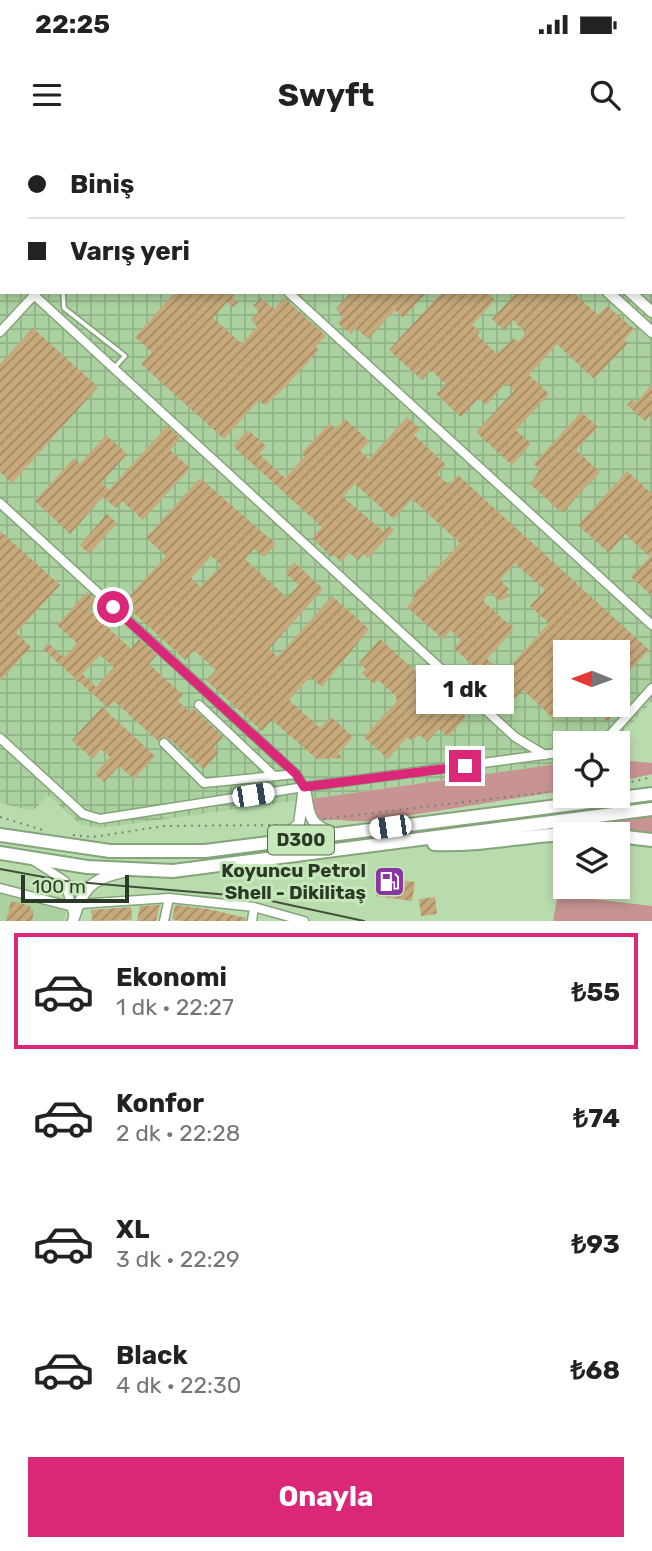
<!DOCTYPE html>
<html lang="tr">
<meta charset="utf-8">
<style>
:root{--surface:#fff;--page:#f6f6f6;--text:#222;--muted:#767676;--line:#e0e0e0;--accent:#db2777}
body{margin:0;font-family:Rubik,sans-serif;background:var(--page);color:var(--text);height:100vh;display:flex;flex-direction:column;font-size:26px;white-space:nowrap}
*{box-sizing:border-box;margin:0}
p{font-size:23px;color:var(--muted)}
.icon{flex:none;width:38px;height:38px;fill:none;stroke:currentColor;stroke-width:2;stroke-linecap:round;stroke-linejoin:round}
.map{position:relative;height:781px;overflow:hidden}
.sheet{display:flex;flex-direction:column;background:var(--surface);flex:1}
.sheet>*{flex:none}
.top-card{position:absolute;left:0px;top:0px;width:653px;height:154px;box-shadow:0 4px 10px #0003;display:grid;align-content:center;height:154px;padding:0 28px;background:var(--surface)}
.needle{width:46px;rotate:271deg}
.controls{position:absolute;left:553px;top:500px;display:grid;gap:14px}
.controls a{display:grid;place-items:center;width:77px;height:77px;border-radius:0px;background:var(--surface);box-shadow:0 4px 10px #0003;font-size:35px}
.scale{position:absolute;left:21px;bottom:18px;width:108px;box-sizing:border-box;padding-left:7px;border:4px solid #2c3927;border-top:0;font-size:19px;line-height:24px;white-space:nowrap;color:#2c3927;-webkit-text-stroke:5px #c6e9bb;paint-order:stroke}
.end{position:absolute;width:32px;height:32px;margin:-16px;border:9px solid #db2777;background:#fff;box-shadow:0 0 0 4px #fff}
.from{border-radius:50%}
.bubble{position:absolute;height:49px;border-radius:0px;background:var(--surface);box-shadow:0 4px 10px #0003;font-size:23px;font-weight:700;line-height:49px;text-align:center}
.car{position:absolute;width:21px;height:42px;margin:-21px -10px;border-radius:9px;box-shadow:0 0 5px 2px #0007;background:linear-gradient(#fff 24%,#345 0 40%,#fff 0 76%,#345 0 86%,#fff 0)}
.top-card b{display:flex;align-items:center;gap:24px;height:66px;font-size:26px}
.top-card b+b{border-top:2px solid var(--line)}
.top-card i{width:18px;height:18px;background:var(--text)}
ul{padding:12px 0 0;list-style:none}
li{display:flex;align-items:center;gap:21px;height:116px;margin:0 14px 10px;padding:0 14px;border:4px solid transparent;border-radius:0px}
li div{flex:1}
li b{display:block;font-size:26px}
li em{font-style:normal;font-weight:700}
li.selected{border-color:var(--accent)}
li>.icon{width:63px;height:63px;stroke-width:1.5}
.button{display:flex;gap:14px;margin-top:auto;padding:14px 28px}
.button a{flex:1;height:80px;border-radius:0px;background:var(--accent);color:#fff;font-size:28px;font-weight:700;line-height:80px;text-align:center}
.status{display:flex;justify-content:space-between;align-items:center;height:49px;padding:0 35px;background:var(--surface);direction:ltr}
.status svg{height:19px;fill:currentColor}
header{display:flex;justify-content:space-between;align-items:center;height:91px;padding:0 28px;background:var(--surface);font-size:32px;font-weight:700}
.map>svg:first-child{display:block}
.built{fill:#aad19f}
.industrial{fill:url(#industrial-grid);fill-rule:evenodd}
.grass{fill:#c89393}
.building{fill:url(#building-hatch);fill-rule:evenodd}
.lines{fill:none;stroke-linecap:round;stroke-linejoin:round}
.service-casing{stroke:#84a479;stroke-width:7}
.minor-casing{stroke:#84a479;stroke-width:11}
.tertiary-casing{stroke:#84a479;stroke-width:13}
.trunk-casing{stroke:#84a479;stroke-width:16}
.path{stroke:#728a6b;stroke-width:2;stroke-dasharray:2 5;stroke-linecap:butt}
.service{stroke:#fff;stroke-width:3.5}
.minor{stroke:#fff;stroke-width:8}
.tertiary{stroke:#fff;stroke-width:10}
.trunk{stroke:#fff;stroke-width:12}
.tram{stroke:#3f4f39;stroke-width:2}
.route{stroke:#db2777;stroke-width:9}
.labels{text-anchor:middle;stroke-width:6;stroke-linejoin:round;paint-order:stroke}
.shield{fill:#c6e9bb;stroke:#5a6e53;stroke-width:2}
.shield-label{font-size:18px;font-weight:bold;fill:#2c3927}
.poi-label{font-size:19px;font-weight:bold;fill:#2c3927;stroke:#c6e9bb;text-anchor:end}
</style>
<div class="status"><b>22:25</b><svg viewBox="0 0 49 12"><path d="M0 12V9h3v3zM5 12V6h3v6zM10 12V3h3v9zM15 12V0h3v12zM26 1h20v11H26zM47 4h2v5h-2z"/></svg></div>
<header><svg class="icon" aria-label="menu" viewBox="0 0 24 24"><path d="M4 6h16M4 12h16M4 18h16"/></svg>Swyft<svg class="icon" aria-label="search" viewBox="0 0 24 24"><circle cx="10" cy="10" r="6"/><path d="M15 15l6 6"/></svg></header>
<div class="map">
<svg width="652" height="781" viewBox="0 0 652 781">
<defs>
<pattern id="industrial-grid" width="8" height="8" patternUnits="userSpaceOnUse" patternTransform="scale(1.75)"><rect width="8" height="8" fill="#aad19f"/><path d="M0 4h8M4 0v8" fill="none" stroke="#92b489"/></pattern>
<pattern id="building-hatch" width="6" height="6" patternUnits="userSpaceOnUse" patternTransform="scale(1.75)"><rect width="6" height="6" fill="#c7a97b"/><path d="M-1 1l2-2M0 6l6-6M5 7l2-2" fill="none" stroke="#a28b65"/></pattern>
</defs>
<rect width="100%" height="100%" fill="#b9dcaf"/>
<!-- built -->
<path class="built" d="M0 754 66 771 64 781H0Z"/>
<!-- industrial -->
<path class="industrial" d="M0 0H652V561L612 604H565V623L100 688 80 684 48 655 33 671 0 663ZM2 2H651V152H2ZM565 513H618V565H565Z"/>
<!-- grass -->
<path class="grass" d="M618 620 652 623V634L618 642Z
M565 623V651C499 660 433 673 367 681 350 683 329 676 314 683L310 659Z
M652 675V692L555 687Z
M568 747H584V758L652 766V781H553L557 759Z"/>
<!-- building -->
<path class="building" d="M175 152H236L232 157 238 162 233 167 227 162 213 178 242 204 257 186 251 180 259 171 253 166 261 158 274 169 284 158 326 196 315 207 319 210 287 245 265 266 259 260 224 299 141 224 152 212 135 197Z
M351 152H427L403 178 395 170 368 199 356 188 351 194 338 183 343 177 336 169Z
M442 152H487L495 160 472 185 480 192 477 195 497 214 513 198 518 202 526 193 513 180 504 190 492 179 517 152H573L598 175 607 166 634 189 624 200 628 203 594 239 557 204 529 235 549 254 516 290 531 304 512 325 476 292 514 251 506 243 486 265 479 258 461 277 436 254 446 244 431 230 422 240 389 210Z
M33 188 98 247 12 343 0 332V224Z
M652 244V273L645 281 627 265 632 260 636 263Z
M581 272 598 287 576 310 600 332 562 373 530 344 540 330 534 324Z
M407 277 420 289 414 295 446 325 437 334 449 345 458 335 649 510 618 544V513H565V567L554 579 523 550 512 562 500 551 511 539 504 533 549 483 530 466 545 450 515 423 500 440 509 449 506 453 510 456 499 461 490 452 483 461 514 489 487 519 500 530 490 542 454 508 461 500 451 490 443 499 407 467 415 458 412 455 460 403 412 359 394 379 355 344 343 357 384 392 389 386 394 390 368 418 363 414 358 420 349 413 341 422 334 415 332 417 312 398 322 387 233 306 248 290 266 306 259 314 285 338 305 316 302 313 329 283 336 289 345 279 369 301 360 311 369 319Z
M167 286 180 298 170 310 190 328 143 380 122 361 116 368 103 357 70 394 35 361 74 318 80 324 106 295 127 314 101 343 109 350Z
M627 331 652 354V456L631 437 650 417 625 394 609 413 578 385Z
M200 338 276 404 264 417 254 409 245 419 287 458 299 445 285 433 294 422 323 449 269 509 278 517 332 456 369 489 322 547 310 537 289 560 320 588 331 577 353 597 338 614 343 618 317 619 272 580 262 591 206 540 216 530 194 510 185 520 123 463 166 416 146 398ZM211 416 221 425 201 447 191 438Z
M107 374 117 383 89 414 80 405Z
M0 391 60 445 16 493 31 507 0 541Z
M87 452 96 460 88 469 131 509 139 499 157 515 149 524 183 555 178 561 190 572 193 568 223 597 214 607 219 612 204 629 168 598 162 597 158 601 114 561 108 568 43 509 48 503 64 518 77 503 57 485ZM100 515 114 527 96 547 82 534Z
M380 499 466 577 448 597 439 589 427 602 419 594 412 601 407 597 388 619 364 597 397 561 396 556 378 540 374 544 362 533 366 529 359 523Z
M618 547 629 557 607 581 589 565H618Z
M102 567 155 616 134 639 119 626 104 642 95 634 110 617 101 609 93 619 72 600Z
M380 728 399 731 397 740 415 742 412 761 376 756Z
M435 757 437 774 421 776 419 759Z
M11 761 31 766 30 770H34L32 781H6Z
M160 765 156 781H137L140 766Z
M175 765 208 769 246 778V781H182L172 779Z
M131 767 132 780 92 781 91 770Z"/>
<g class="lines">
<defs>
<path id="service" d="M118 2 120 0
M63 152 64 168 125 216 115 227"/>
<path id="minor" d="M176 2 178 0
M288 152 652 485
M34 155 515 597 545 615
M0 192 36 153
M0 363 296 634 304 647
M199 565 274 636
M0 598 83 674 100 679 304 647 565 612
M164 603 204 643 296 634
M595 604 610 595 652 548
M34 721 65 741 74 777
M0 748 73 767
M79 764 169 758
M164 781 169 758 254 767 304 781
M252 781 254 767"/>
<path id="tertiary" d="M439 0 441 2
M461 0 463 2
M608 152 652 192
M630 152 652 172
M306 654C309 677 311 686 334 693
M280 699 299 684 304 647
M73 781C82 749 91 739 123 732"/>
<path id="trunk" d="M0 695 110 711H205L652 654
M618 696 652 700
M434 704C491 707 546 689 604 695
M0 713 87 727 173 731 652 669"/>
</defs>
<!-- service casing -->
<use href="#service" class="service-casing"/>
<!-- minor casing -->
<use href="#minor" class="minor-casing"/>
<!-- tertiary casing -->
<use href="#tertiary" class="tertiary-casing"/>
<!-- trunk casing -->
<use href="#trunk" class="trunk-casing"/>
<!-- path -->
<path class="path" d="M618 645 652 637
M0 677 46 691
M323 679 565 650
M73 695 93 697 164 686 283 685"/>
<!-- service -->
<use href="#service" class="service"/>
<!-- minor -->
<use href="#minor" class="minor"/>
<!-- tertiary -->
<use href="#tertiary" class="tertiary"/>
<!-- trunk -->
<use href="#trunk" class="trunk"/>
<!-- tram -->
<path class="tram" d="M0 729 65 741 253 757 364 781"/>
</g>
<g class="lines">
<!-- route -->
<path class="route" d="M113 467 296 634 304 647 465 626"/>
</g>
<!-- icons -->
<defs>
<symbol id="fuel-square" viewBox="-11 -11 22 22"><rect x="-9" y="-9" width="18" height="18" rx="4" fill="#8b35a2" stroke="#c6e9bb"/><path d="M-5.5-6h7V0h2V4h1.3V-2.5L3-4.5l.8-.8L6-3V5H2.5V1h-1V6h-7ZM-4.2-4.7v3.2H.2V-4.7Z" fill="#fff"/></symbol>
</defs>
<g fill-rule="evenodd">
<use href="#fuel-square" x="372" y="724" width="35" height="35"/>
</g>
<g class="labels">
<!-- shield labels -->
<rect class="shield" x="268" y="685.5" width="66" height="29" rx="5"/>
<g class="shield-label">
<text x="301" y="706">D300</text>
</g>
<!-- poi labels -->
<g class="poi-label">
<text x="366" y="737">Koyuncu Petrol<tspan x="366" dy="22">Shell - Dikilitaş</tspan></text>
</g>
</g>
</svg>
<div class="controls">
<a><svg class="needle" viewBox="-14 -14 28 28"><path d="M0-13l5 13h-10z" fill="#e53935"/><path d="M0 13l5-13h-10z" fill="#767676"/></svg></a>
<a><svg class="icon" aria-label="locate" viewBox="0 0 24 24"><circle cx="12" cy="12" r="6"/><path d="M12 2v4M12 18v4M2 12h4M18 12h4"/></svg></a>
<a><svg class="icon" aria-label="layers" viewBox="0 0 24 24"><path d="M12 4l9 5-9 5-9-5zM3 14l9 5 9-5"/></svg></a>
</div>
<div class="scale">100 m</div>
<i class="end from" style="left:113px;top:467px"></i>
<i class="end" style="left:465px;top:626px"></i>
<div class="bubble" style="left:416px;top:525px;width:98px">1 dk</div>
<i class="car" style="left:253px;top:655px;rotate:81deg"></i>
<i class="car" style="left:390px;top:687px;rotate:262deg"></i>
<div class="top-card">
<b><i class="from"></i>Biniş</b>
<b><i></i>Varış yeri</b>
</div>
</div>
<section class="sheet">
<ul>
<li class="selected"><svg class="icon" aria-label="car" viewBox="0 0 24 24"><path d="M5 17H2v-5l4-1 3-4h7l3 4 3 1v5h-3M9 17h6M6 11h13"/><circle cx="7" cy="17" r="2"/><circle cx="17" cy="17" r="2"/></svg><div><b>Ekonomi</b><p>1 dk · 22:27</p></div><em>₺55</em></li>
<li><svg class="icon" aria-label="car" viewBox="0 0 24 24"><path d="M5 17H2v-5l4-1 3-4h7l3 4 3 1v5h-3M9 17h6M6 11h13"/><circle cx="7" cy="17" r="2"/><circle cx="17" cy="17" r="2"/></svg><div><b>Konfor</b><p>2 dk · 22:28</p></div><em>₺74</em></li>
<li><svg class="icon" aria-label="car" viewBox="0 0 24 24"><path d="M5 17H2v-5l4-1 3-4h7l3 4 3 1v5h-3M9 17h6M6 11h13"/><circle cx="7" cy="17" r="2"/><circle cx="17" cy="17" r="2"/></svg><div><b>XL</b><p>3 dk · 22:29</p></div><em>₺93</em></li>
<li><svg class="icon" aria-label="car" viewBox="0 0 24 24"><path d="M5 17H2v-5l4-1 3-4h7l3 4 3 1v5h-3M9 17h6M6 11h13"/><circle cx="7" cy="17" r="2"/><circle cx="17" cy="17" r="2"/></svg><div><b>Black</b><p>4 dk · 22:30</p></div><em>₺68</em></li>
</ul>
<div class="button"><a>Onayla</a></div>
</section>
